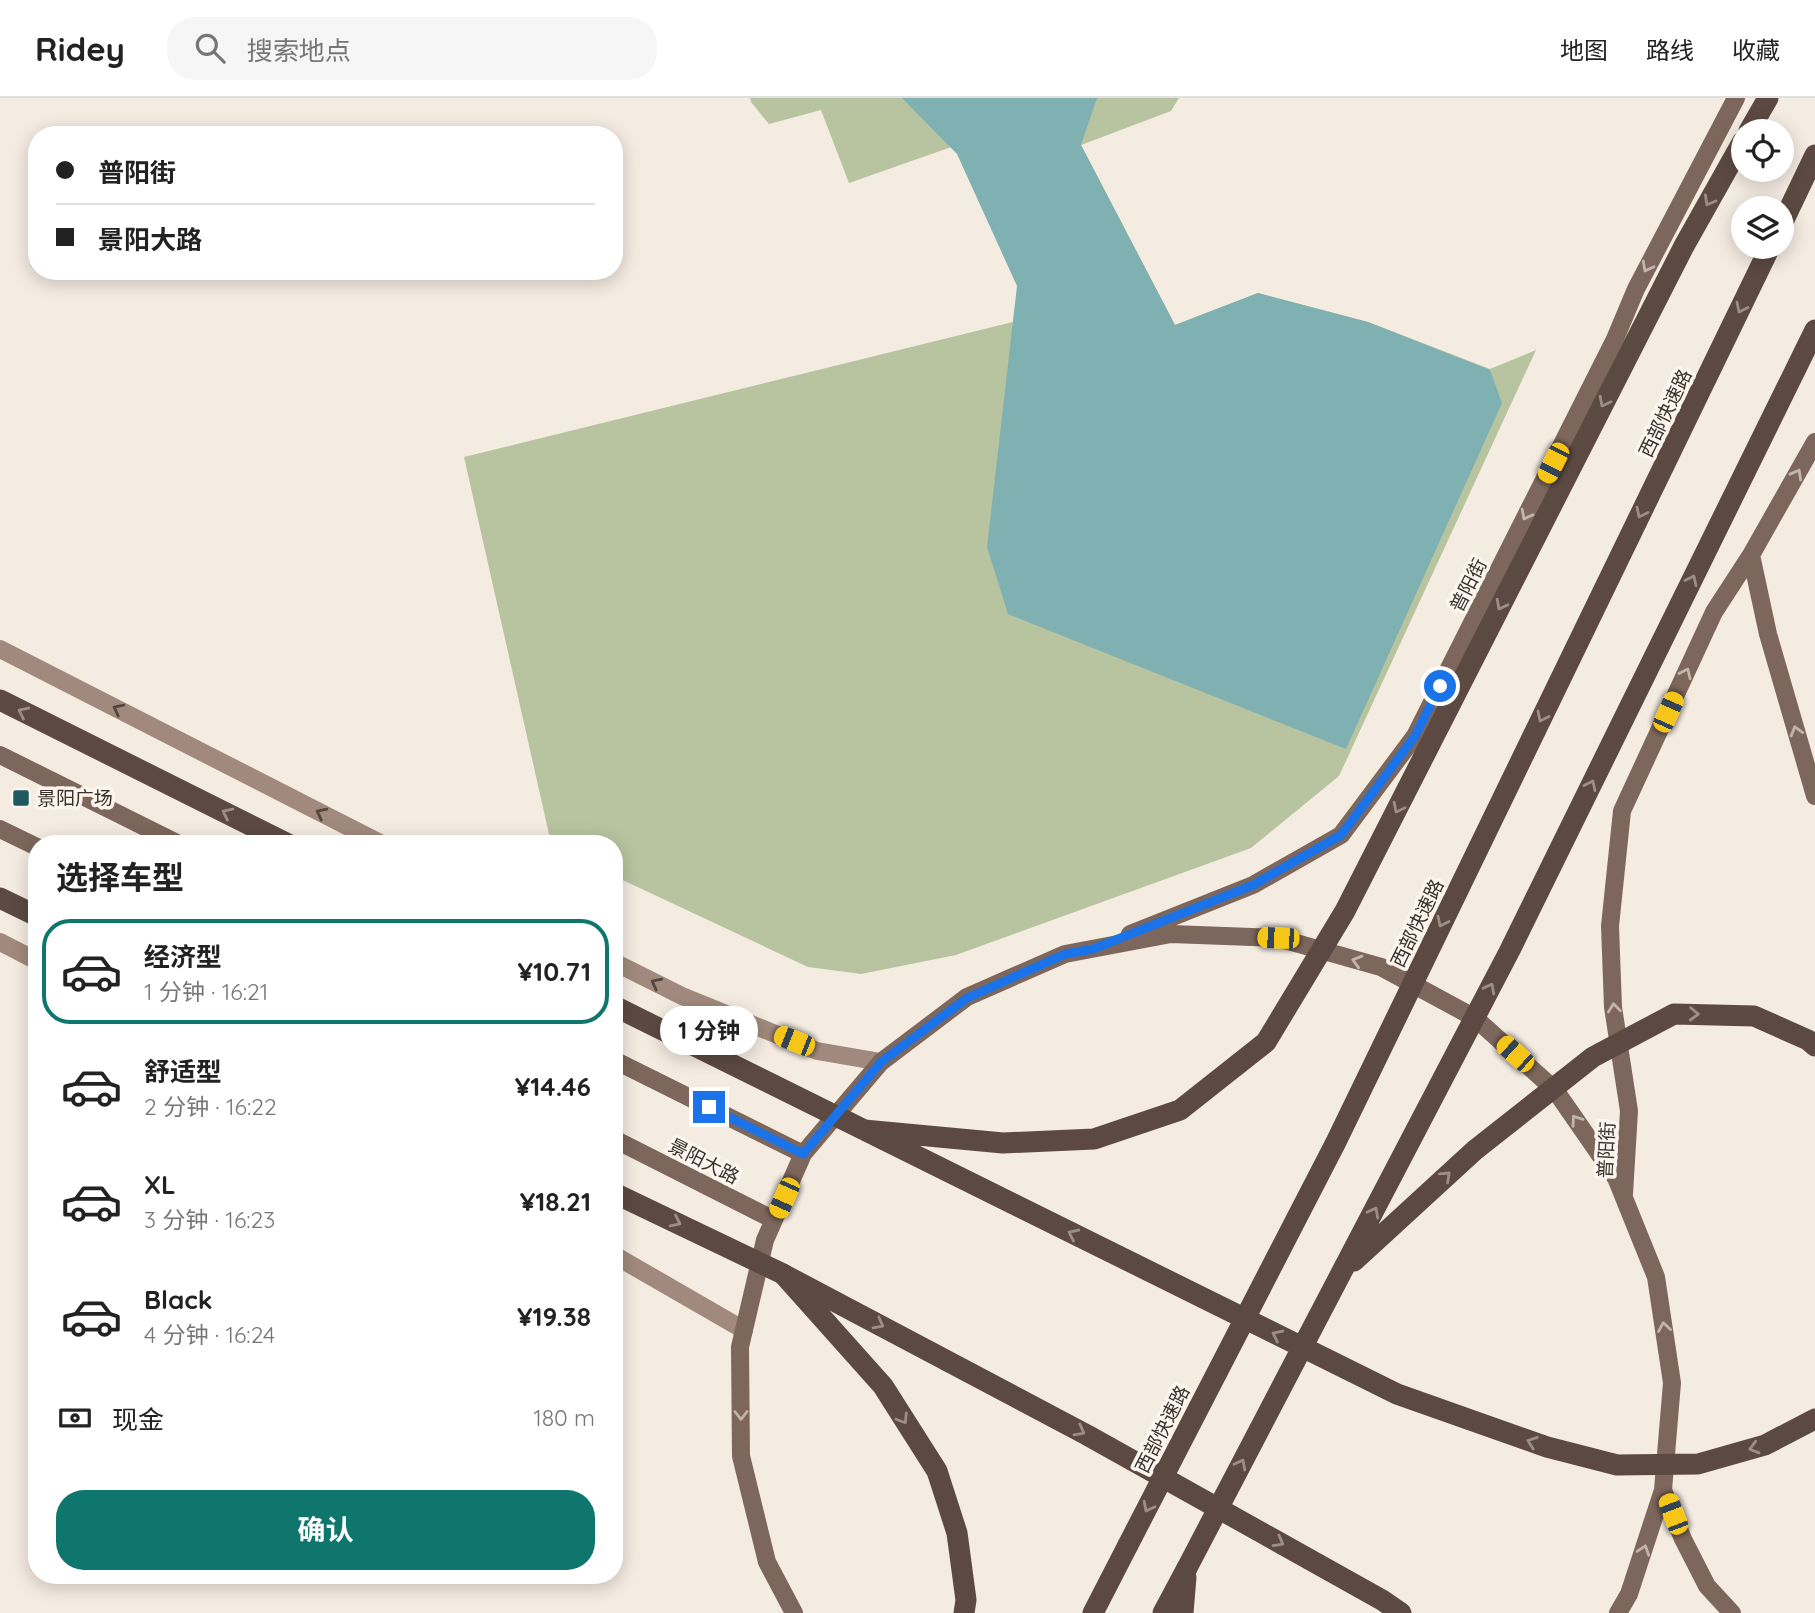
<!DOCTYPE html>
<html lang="zh">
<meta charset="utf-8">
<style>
:root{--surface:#fff;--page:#f6f6f6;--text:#222;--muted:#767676;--line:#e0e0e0;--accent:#0f766e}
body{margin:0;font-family:Quicksand,"Noto Sans SC",sans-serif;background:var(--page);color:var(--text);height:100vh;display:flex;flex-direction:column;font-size:26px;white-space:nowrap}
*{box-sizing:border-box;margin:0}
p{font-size:23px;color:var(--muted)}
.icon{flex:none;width:38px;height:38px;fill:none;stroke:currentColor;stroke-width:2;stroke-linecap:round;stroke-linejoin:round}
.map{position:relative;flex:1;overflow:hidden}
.panel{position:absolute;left:28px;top:737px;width:595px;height:749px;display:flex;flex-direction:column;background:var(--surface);border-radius:28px;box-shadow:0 4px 18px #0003}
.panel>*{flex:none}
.top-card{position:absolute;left:28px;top:28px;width:595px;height:154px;border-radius:28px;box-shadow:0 4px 18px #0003;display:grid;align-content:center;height:154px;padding:0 28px;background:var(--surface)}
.controls{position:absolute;left:1731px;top:21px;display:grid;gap:14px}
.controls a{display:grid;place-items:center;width:63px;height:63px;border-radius:50%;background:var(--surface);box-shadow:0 4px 18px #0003;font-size:35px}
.end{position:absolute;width:32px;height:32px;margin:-16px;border:9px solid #1a73e8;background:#fff;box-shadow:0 0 0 4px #fff}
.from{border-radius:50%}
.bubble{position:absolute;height:49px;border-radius:24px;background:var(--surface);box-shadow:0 4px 18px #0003;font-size:23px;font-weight:700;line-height:49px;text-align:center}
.car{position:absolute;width:21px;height:42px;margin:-21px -10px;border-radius:9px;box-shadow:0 0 5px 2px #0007;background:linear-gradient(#f5c518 24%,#345 0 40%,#f5c518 0 76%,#345 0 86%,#f5c518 0)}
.top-card b{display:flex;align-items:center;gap:24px;height:66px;font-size:26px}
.top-card b+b{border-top:2px solid var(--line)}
.top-card i{width:18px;height:18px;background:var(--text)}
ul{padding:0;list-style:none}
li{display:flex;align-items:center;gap:21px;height:105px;margin:0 14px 10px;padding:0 14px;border:4px solid transparent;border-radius:28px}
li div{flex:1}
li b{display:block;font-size:26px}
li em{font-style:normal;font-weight:700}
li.selected{border-color:var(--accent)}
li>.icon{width:63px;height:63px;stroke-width:1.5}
h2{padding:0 28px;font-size:32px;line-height:84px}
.pay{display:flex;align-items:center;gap:18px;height:77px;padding:0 28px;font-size:26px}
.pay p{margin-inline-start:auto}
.button{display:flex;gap:14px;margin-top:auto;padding:14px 28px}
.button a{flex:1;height:80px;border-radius:28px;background:var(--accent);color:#fff;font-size:28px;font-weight:700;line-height:80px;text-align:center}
header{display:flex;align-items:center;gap:42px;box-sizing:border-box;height:98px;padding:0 35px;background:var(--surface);border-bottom:2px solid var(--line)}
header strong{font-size:33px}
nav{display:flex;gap:38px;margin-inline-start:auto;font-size:24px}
.search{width:490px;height:63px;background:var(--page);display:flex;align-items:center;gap:18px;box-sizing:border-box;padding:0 24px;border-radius:28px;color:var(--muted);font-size:26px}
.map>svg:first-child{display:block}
.green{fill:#b8c4a0}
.water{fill:#7fb0b2}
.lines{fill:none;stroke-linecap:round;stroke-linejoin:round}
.secondary{stroke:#a18a7d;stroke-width:18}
.primary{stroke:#7d675c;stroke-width:18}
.highway{stroke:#5c4a42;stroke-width:21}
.highway-bridge{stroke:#5c4a42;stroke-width:21}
.oneway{stroke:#9c8e87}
.oneway2{stroke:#c2b5ac}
.oneway3{stroke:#544640}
.route{stroke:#1a73e8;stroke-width:9}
.poi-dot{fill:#1f5a5e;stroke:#fbf5ee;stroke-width:2.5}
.labels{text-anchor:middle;stroke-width:7;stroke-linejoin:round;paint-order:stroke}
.street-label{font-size:19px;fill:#3b302b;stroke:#fbf5ee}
.poi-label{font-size:19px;fill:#3b302b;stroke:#fbf5ee;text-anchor:start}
</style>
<header>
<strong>Ridey</strong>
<div class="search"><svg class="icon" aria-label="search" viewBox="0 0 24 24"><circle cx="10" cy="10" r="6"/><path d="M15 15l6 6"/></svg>搜索地点</div>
<nav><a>地图</a><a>路线</a><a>收藏</a></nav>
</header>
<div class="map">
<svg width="1815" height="1515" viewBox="0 0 1815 1515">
<rect width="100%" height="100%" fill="#f4ebe1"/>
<!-- green -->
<path class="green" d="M750 0H1179L1171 13 1081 47 1175 227 1258 195 1368 224 1490 271 1536 252 1339 678 1251 750 956 857 861 876 808 869 614 778V746L551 745 464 359 1029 220 1003 122 957 47 849 85 821 12 769 26 751 4Z"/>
<!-- water -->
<path class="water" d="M902 0H1097L1081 47 1175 227 1258 195 1368 224 1490 272 1502 305 1346 651 1008 516 987 449 1017 188 957 56Z"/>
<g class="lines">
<!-- secondary -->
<path class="secondary" d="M0 551 382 746
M0 844 37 863
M614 864 682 898 817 953 881 964
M614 1157 744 1232"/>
<!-- primary -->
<path class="primary" d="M1751 457 1768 536 1815 698
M0 657 179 746
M0 731 37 749
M1130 836 1253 787 1341 737 1415 638 1615 241 1636 191 1736 0
M614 962 803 1056
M614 1041 774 1122
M1624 1096 1629 1013 1613 909 1610 828 1622 713 1714 514 1751 457 1815 344
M1663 1392 1683 1441 1707 1488 1732 1515
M794 1515 767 1464 741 1358 740 1249 765 1142 803 1056 881 964 967 899 1065 856 1171 836 1278 840 1381 869 1475 920 1555 992 1616 1080 1656 1179 1672 1285 1663 1392 1629 1496 1618 1515"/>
<!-- highway -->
<path class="highway" d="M1749 33 1768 0
M1782 126 1815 57
M0 602 288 746
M0 800 37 818
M783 1176 883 1288 937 1373 957 1435 966 1502 964 1515
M1093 1515 1128 1447
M1163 1515 1187 1470
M1183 1515 1186 1479"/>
<!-- highway-bridge -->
<path class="highway-bridge" d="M614 908 1397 1296 1547 1349 1617 1367 1698 1366 1765 1347 1815 1321
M864 1032 1003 1045 1094 1041 1180 1012 1266 944 1345 813 1684 148 1743 43
M614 1095 781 1175 1087 1337 1382 1502 1401 1515
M1354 1163 1475 1052 1593 959 1674 916 1754 918 1808 942 1815 948
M1128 1447 1336 1044 1770 149
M1187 1470 1510 852 1815 232"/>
</g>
<!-- one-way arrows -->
<defs><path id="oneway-chevron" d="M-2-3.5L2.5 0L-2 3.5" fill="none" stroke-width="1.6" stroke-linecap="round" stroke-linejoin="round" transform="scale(1.75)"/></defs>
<g class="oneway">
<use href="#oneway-chevron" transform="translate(1709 103) rotate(120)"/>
<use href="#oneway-chevron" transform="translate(1741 210) rotate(116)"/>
<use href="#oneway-chevron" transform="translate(1604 304) rotate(117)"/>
<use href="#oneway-chevron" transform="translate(1641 415) rotate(116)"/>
<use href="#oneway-chevron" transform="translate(1692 482) rotate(-64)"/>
<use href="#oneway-chevron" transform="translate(1501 507) rotate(117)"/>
<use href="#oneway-chevron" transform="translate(23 614) rotate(-154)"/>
<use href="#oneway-chevron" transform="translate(1542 619) rotate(116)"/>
<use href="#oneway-chevron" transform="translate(1591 687) rotate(-64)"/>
<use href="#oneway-chevron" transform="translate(1398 710) rotate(117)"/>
<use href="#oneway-chevron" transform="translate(227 715) rotate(-154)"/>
<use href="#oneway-chevron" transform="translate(1442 824) rotate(116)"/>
<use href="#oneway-chevron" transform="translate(1490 890) rotate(-62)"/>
<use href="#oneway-chevron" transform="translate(1694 916) rotate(2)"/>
<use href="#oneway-chevron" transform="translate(1446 1078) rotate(-43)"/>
<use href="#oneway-chevron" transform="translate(1374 1114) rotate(-62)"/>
<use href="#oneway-chevron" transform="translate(676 1124) rotate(26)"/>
<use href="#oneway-chevron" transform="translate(1073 1136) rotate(-154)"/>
<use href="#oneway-chevron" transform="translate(879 1226) rotate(28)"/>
<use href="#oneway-chevron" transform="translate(1277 1237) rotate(-154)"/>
<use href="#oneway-chevron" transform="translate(903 1321) rotate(58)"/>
<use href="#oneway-chevron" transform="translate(1080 1333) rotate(28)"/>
<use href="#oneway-chevron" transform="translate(1532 1344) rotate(-160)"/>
<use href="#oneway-chevron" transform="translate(1754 1350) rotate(164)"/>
<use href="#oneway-chevron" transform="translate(1241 1366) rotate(-62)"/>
<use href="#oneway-chevron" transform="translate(1148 1409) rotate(117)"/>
<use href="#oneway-chevron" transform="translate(1279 1444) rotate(29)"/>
</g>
<g class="oneway2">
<use href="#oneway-chevron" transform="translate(1647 169) rotate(118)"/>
<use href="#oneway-chevron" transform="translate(1797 376) rotate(-61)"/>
<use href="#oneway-chevron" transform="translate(1526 417) rotate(117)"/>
<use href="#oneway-chevron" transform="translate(1686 575) rotate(-65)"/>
<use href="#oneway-chevron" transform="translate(1796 633) rotate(-106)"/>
<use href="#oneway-chevron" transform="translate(1357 863) rotate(-164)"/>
<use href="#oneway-chevron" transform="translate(1614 910) rotate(-96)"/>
<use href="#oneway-chevron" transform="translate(1576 1022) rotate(-125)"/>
<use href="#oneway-chevron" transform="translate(1664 1229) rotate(-99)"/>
<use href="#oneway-chevron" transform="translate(741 1317) rotate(90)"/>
<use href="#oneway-chevron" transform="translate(1644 1452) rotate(-72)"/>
</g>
<g class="oneway3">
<use href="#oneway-chevron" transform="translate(118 611) rotate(-153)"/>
<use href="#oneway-chevron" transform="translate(321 715) rotate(-153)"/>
<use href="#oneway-chevron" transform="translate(656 885) rotate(-153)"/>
</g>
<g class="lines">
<!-- route -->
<path class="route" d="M709 1009 803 1056 881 964 967 900 1065 856 1093 851 1253 787 1341 737 1415 638 1440 588"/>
</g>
<!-- markers -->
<rect class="poi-dot" x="12" y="691" width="18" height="18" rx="3.5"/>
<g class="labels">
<!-- street labels -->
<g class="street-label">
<text transform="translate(1665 315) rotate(-64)" y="7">西部快速路</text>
<text transform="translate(1468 487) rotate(-63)" y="7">普阳街</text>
<text transform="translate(1417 825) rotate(-64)" y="7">西部快速路</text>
<text transform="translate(1606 1052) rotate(-87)" y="7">普阳街</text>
<text transform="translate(704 1063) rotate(27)" y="7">景阳大路</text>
<text transform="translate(1162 1331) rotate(-63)" y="7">西部快速路</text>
</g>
<!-- poi labels -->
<g class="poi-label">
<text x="37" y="707">景阳广场</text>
</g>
</g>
</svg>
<div class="controls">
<a><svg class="icon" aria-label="locate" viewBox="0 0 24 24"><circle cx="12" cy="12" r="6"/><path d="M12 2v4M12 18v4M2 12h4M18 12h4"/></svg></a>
<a><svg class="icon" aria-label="layers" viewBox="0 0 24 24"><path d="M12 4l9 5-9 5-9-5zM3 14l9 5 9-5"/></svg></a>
</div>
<i class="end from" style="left:1440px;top:588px"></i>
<i class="end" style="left:709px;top:1009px"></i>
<div class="bubble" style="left:660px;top:908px;width:98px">1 分钟</div>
<i class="car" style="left:1553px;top:365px;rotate:207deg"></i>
<i class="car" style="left:1668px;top:614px;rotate:24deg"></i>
<i class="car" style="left:1278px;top:840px;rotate:272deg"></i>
<i class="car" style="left:794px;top:943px;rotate:292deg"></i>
<i class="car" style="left:1515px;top:956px;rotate:312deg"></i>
<i class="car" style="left:784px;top:1100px;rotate:204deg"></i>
<i class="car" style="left:1673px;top:1416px;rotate:339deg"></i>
<div class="top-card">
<b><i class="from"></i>普阳街</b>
<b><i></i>景阳大路</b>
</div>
<section class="panel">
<h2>选择车型</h2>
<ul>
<li class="selected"><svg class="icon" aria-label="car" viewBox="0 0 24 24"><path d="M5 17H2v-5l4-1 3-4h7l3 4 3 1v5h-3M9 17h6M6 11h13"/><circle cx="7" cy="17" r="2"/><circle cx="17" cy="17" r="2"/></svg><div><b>经济型</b><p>1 分钟 · 16:21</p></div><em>¥10.71</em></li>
<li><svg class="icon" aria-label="car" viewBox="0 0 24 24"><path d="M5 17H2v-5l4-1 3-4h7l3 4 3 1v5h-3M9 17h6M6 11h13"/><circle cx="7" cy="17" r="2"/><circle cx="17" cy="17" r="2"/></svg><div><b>舒适型</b><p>2 分钟 · 16:22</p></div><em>¥14.46</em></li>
<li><svg class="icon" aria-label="car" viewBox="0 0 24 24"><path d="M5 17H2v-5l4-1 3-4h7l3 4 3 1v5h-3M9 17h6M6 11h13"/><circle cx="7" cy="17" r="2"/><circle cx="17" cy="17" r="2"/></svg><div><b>XL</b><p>3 分钟 · 16:23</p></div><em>¥18.21</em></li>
<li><svg class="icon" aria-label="car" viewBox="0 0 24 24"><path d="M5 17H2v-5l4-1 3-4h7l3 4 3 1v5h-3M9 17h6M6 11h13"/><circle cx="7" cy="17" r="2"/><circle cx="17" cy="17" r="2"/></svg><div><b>Black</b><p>4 分钟 · 16:24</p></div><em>¥19.38</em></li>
</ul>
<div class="pay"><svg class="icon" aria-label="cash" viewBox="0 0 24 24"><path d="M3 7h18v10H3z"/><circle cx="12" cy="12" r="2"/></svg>现金<p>180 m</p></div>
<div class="button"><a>确认</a></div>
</section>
</div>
